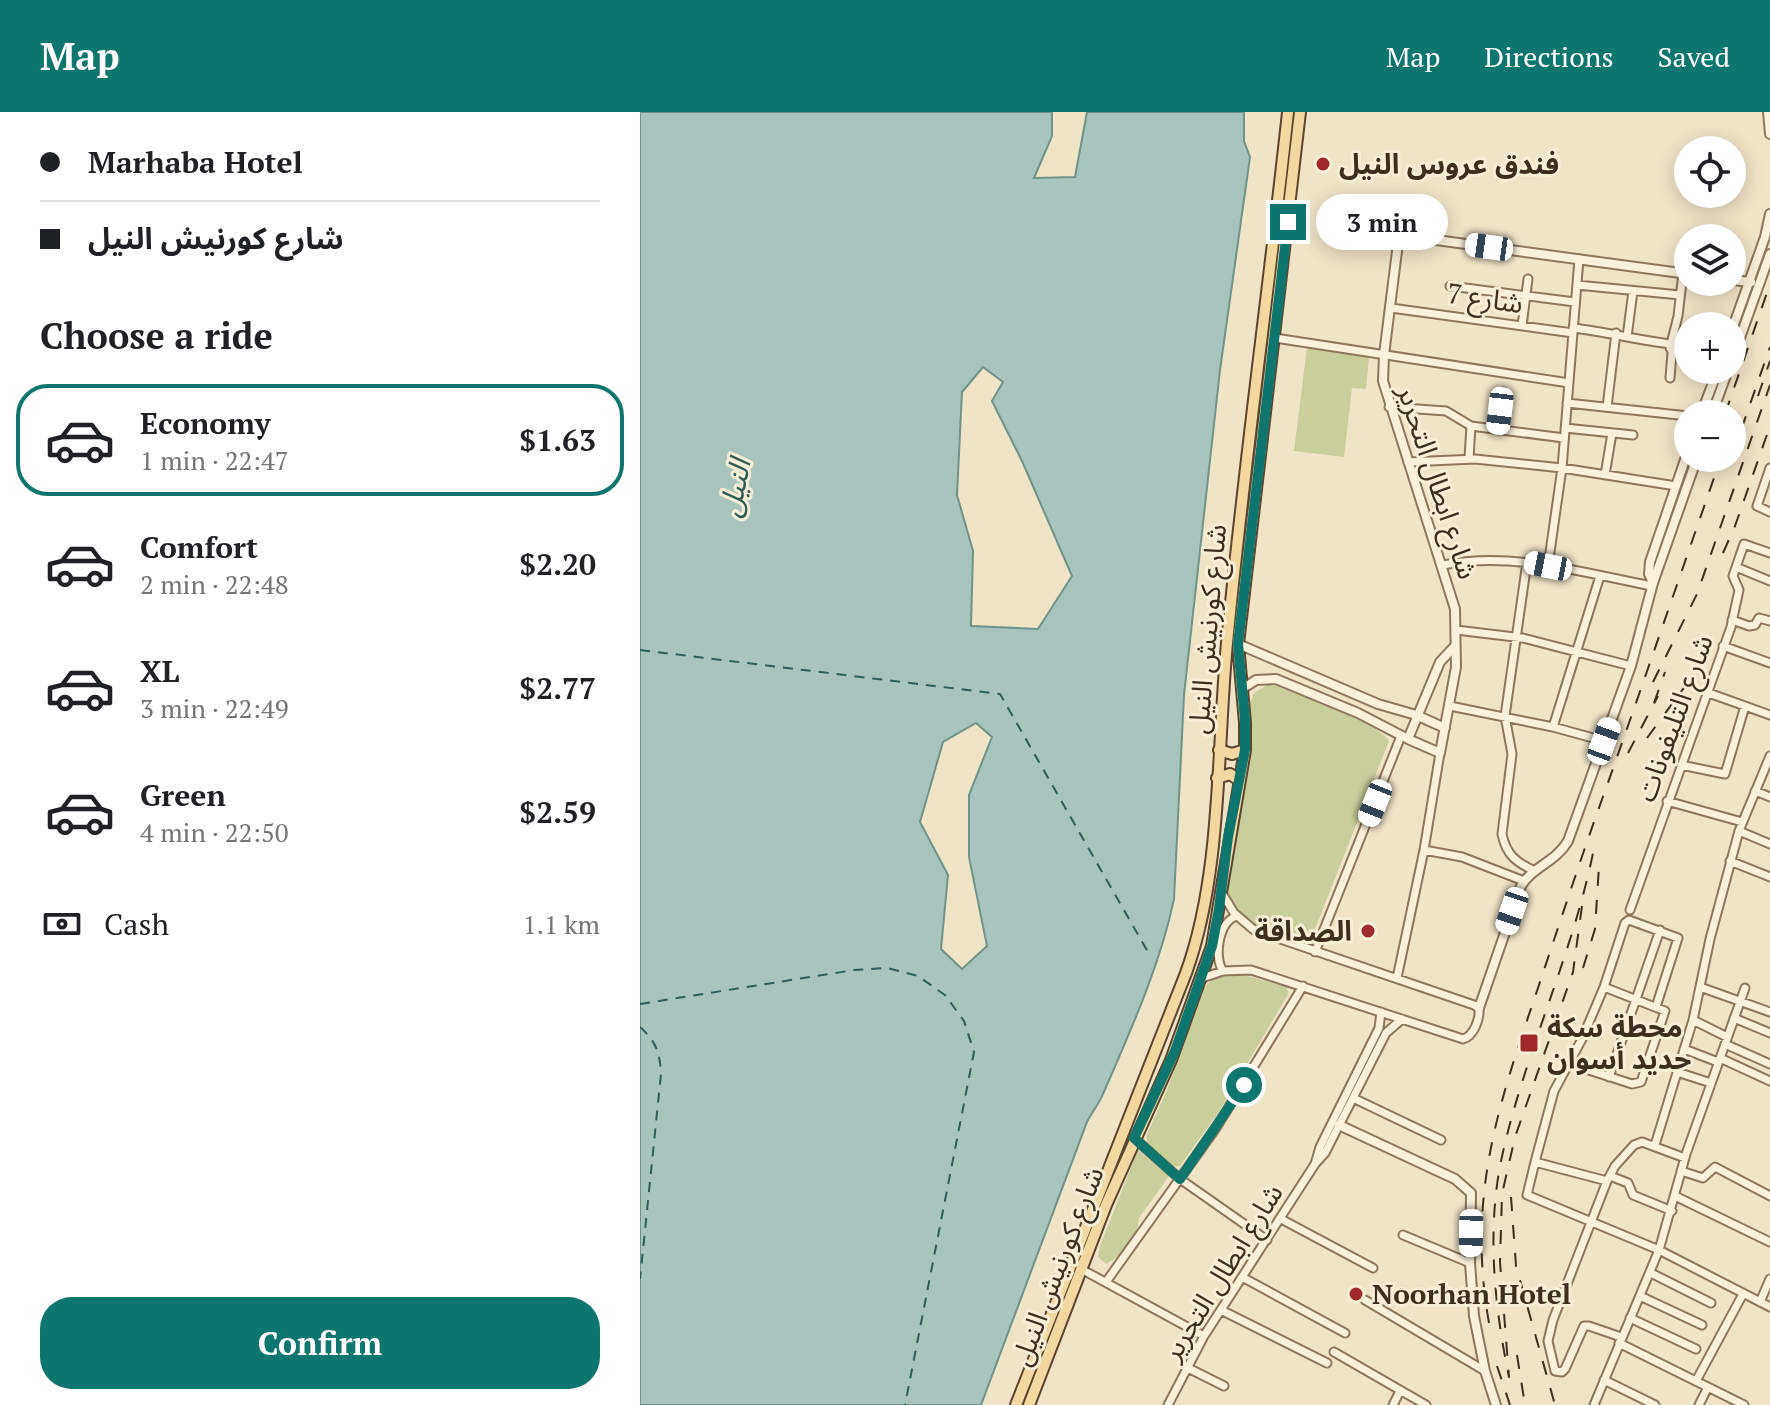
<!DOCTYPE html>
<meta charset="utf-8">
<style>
:root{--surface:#fff;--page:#f6f6f6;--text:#202124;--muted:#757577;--line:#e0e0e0;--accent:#0f766e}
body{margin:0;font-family:"PT Serif","Noto Sans Arabic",serif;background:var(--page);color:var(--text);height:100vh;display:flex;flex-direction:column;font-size:30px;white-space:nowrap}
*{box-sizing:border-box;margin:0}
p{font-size:26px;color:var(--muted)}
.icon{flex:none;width:44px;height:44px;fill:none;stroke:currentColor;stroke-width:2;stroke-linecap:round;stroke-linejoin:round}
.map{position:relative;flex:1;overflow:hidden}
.side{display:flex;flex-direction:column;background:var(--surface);width:640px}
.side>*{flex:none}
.top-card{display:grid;align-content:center;height:176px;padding:0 40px;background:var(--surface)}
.buttons{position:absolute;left:1034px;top:24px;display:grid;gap:16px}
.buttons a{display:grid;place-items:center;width:72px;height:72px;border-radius:50%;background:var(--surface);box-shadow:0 4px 20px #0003;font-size:40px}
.end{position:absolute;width:36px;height:36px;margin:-18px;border:10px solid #0f766e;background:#fff;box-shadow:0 0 0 4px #fff}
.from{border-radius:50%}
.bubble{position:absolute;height:56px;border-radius:28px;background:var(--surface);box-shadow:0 4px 20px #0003;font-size:26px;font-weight:600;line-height:56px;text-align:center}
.car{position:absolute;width:24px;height:48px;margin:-24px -12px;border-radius:10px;box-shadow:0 0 6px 2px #0007;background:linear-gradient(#fff 24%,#345 0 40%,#fff 0 76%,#345 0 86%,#fff 0)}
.top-card b{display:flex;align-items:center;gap:28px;height:76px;font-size:30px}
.top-card b+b{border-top:2px solid var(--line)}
.top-card i{width:20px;height:20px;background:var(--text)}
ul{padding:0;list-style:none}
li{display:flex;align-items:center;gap:24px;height:112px;margin:0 16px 12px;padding:0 24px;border:4px solid transparent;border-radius:32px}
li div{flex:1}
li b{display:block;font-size:30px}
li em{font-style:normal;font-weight:600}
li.on{border-color:var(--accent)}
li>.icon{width:72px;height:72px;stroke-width:1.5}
h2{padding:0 40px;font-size:36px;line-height:96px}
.pay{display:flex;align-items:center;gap:20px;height:88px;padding:0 40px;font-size:30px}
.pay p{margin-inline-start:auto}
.cta{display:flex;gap:16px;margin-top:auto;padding:16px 40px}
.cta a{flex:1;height:92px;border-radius:32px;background:var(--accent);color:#fff;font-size:32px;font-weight:600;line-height:92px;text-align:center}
header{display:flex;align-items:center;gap:48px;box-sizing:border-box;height:112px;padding:0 40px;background:var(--accent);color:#fff}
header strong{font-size:38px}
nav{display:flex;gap:44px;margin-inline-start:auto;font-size:28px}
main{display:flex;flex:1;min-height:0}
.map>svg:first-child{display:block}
.green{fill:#c9cf9b}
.water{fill:#a9c4bc;stroke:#6f938a;stroke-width:2;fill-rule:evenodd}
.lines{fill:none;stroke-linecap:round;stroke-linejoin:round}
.ferry{stroke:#2f5d5a;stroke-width:2;stroke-dasharray:10 8;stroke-linecap:butt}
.minor-casing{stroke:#8d765c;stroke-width:11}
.tertiary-casing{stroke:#8d765c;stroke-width:12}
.primary-casing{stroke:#5b4430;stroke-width:14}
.minor{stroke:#faf1dc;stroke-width:7}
.tertiary{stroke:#faf1dc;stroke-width:8}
.primary{stroke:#f3d9a0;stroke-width:10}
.rail{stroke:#3d2e20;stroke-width:2;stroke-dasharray:14 14;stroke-linecap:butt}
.route{stroke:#0f766e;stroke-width:10}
.poi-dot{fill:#9e2a2b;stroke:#f7eed8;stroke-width:3}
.labels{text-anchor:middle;stroke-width:6;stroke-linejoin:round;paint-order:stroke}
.poi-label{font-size:28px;font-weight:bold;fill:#3d2e20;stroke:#f7eed8;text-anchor:start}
.street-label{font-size:28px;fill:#3d2e20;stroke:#f7eed8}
.water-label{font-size:30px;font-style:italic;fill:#2f5d5a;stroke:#f7eed8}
</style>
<header>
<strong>Map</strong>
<nav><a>Map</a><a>Directions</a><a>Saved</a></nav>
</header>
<main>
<section class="side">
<div class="top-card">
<b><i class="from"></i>Marhaba Hotel</b>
<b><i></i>شارع كورنيش النيل</b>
</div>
<h2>Choose a ride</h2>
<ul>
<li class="on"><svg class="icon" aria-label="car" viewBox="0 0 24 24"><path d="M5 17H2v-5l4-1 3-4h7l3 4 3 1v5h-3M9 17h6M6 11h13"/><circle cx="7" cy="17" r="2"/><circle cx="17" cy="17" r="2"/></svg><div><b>Economy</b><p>1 min · 22:47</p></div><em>$1.63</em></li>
<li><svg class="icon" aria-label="car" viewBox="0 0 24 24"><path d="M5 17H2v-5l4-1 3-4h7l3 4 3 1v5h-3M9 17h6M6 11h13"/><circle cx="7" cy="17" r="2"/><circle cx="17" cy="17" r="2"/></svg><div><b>Comfort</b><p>2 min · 22:48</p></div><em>$2.20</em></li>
<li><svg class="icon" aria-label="car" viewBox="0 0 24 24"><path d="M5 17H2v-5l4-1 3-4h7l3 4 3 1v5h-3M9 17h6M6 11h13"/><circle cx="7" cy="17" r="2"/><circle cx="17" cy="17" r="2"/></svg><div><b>XL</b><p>3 min · 22:49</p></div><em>$2.77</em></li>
<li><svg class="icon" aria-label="car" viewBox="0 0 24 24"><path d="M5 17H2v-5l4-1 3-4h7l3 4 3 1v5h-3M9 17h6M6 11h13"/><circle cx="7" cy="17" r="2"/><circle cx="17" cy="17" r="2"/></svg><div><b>Green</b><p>4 min · 22:50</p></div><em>$2.59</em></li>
</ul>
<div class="pay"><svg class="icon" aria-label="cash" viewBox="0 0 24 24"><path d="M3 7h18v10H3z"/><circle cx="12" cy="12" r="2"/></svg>Cash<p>1.1 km</p></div>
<div class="cta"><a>Confirm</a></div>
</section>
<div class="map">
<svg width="1130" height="1293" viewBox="0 0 1130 1293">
<rect width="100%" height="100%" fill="#f0e4c8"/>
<!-- green -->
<path class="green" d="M667 235 729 246 726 277 712 276 704 345 654 339Z
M627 573 637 574C659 583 740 612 749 629L670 830 666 833C634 823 596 814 585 777L607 664 610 591 614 581Z
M597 861 646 875 649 881 578 1001 540 1054 530 1055 508 1035 506 1024 527 978 563 877 573 867Z
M498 1038 529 1064 499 1106C498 1123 482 1145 466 1152L458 1145 460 1134Z"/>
<!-- water -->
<path class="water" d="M0 0H412V24L394 66 435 65 447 0H604V29L610 45 580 258 544 583 534 787C520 854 490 920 463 982 459 992 452 1000 447 1010L341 1293H0ZM343 255 363 270 352 289 382 349 432 464 398 517 331 514 333 439 317 383 322 280ZM336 611 352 625 329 683V745L347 834 322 857 301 837 308 763 280 710 303 630Z"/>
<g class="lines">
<!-- ferry -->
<path class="ferry" d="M0 538 360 582 508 840
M0 892 214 858 247 856 278 864 305 883 324 909 334 940 265 1293
M0 915C16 929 20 941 21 962L0 1167"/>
<defs>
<path id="minor" d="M1043 161 1038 204 1030 236 1034 242 1048 244
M937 173 1040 183
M810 174 935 190
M751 196 933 221
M882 214 888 167
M933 216C967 220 997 228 1031 232
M987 225 993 179
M635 226 929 271
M1030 266 1032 241
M927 291 1048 304
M749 295 806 299 831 314 924 326
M967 295 976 221
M925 316 993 323
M858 318 863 280
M829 346 831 314
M768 350 835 347 922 356 1036 374
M1130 356 1117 394 1130 400
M965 363 972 321
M887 450 865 604 872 642 862 722C866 743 877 751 895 759
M803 453C873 439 943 461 1012 474
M908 454 922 356 939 147
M1096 455 1130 469
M1092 508 1109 514 1115 513 1119 506 1130 509
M816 518 883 526 991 554
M1083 534 1130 551
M1066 580 1130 603
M810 594 913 615 964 629
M913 615 960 464
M1041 653 1085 662 1105 594
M1115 679 1130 685
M1027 689 1102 710
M1099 719 1130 732
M784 738 822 745 884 769
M1090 749 1130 765
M990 798 1091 515 1099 478 1093 464 1104 432 1130 441
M675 840 761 624
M583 859C573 844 579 809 597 804
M757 866 784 738 800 641
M559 867 583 859 611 858 823 927C834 924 840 907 839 896L834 893 614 818 594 801 582 781
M1060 875 1130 900
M1094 906 1130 921
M1053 908 1087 925
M1085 932 1130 952
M1044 937 1078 950
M1080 946 1130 969
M930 952 992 972 1001 970 1025 899 964 875
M1037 960 1071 971
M969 965 1020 818
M713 986 801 1028
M494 1026 540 1067 627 1128
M1015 1033 1053 908 1070 827 1099 719 1130 644
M895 1050 887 1083 1019 1138 1130 1195
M675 1052 680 1035 739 916 741 900
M1041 1059 1063 1066 1075 1055 1130 1084
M970 1064 988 1071 993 1083 1032 1099
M967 1069 895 1050 914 979 942 927 964 875 985 811 989 808 1038 826 1016 895
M1035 1084 1130 1130
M641 1107 733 1156
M763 1123 830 1151
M441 1157 564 1224
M1011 1161 1071 1191
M602 1165 705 1221
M466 1170 576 1016 663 874
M1000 1184 1062 1213
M725 1188 845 1259
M1120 1190 1130 1167
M581 1198 687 1251
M990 1206 1056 1237
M981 1225 949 1214H944L925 1257 922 1260 915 1259 908 1229 913 1208 967 1069 975 1054 994 1033 1002 1030 1045 1046
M979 1231 1104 1293
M694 1240 786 1293
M548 1256 584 1274
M964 1268 1015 1293
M1056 1269 1103 1182
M528 1293 564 1224 675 1052 685 1041 746 921 762 907
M753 1293 760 1279
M954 1293 1019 1138 1046 1042 1105 876
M1059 1293 1068 1275"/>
<path id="tertiary" d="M1128 0 1130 22
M1092 168 1111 170
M1092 218 1125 125 1130 102
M1092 248 1130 142
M1061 302 1078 258
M1072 302 1088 258
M1013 471 1009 462 1010 450 1048 339
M598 532 738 592 776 603 805 616
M602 577 616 568 636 567 718 601 768 627 800 641 816 555 815 497 743 269 744 243 759 123 1048 162
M768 627 800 550 814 535
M839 896 881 774C892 755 916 750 928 729L991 554 1013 471 1057 346
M699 1013 815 1067 831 1081 830 1151 834 1204 845 1259 856 1293"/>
<path id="primary" d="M579 638 592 642 605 638
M577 666 590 662 599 668
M376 1293 546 861C582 762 577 636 587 531 604 353 629 177 648 0
M389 1293 466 1093 531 948 572 834 605 638V611L598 532 660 0"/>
</defs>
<!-- minor casing -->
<use href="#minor" class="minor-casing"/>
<!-- tertiary casing -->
<use href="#tertiary" class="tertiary-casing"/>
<!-- primary casing -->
<use href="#primary" class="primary-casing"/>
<!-- minor -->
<use href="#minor" class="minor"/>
<!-- tertiary -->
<use href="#tertiary" class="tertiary"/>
<!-- primary -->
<use href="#primary" class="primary"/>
<!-- rail -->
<path class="rail" d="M1118 284 1130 249
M1085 302 1130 172
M1092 344 1130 235
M1083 441 1095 414 1130 314
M1013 570 1057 482 1130 273
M1014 591 1025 560
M1007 626 1071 539
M988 641 1018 584
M942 794 933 860 875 1025 862 1082 860 1150 869 1265C854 1193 846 1113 863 1040 886 938 932 844 953 741
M943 856 955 817 959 754
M871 1085 876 1154 915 1293
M849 1211C827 1086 857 996 897 879 916 822 935 764 955 707 998 587 1039 466 1081 346
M877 1243 885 1293
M857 1254 870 1293"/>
</g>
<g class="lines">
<!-- route -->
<path class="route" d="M604 973 540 1067 494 1026 535 939 572 834 579 797 588 725 605 638V607L598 532 648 110"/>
</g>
<!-- markers -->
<g class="poi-dot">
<circle cx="683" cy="52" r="8"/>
<circle cx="728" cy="819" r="8"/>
<rect x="879" y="921" width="20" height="20" rx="4"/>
<circle cx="716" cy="1182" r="8"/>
</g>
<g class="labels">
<!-- poi labels -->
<g class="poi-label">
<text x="699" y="62">فندق عروس النيل</text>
<text x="712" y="829" text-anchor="end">الصداقة</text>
<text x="907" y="925">محطة سكة<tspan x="907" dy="32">حديد أسوان</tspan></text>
<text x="732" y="1192">Noorhan Hotel</text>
</g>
<!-- street labels -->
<g class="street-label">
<text transform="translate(845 186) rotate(8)" y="10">شارع 7</text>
<text transform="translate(798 370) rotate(72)" y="10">شارع ابطال التحرير</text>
<text transform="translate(567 517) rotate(-85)" y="10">شارع كورنيش النيل</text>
<text transform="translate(1034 606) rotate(-70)" y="10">شارع التليفونات</text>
<text transform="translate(417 1154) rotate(-69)" y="10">شارع كورنيش النيل</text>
<text transform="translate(582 1160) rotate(-58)" y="10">شارع ابطال التحرير</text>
</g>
<!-- water labels -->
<g class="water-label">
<text transform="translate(95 376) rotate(-78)" y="10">النيل</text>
</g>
</g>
</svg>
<div class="buttons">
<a><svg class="icon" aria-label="locate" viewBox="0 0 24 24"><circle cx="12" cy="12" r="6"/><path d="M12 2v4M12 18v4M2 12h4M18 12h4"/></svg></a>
<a><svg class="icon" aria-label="layers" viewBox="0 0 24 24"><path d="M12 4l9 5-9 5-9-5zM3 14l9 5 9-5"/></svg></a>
<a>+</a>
<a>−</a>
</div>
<i class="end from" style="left:604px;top:973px"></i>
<i class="end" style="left:648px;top:110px"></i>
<div class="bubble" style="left:676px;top:82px;width:132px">3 min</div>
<i class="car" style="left:849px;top:135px;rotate:278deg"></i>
<i class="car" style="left:860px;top:299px;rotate:187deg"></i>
<i class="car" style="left:908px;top:454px;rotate:281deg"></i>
<i class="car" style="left:964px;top:629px;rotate:20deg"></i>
<i class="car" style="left:735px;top:691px;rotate:202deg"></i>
<i class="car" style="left:872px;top:799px;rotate:199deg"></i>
<i class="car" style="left:831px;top:1121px;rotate:181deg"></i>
</div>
</main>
